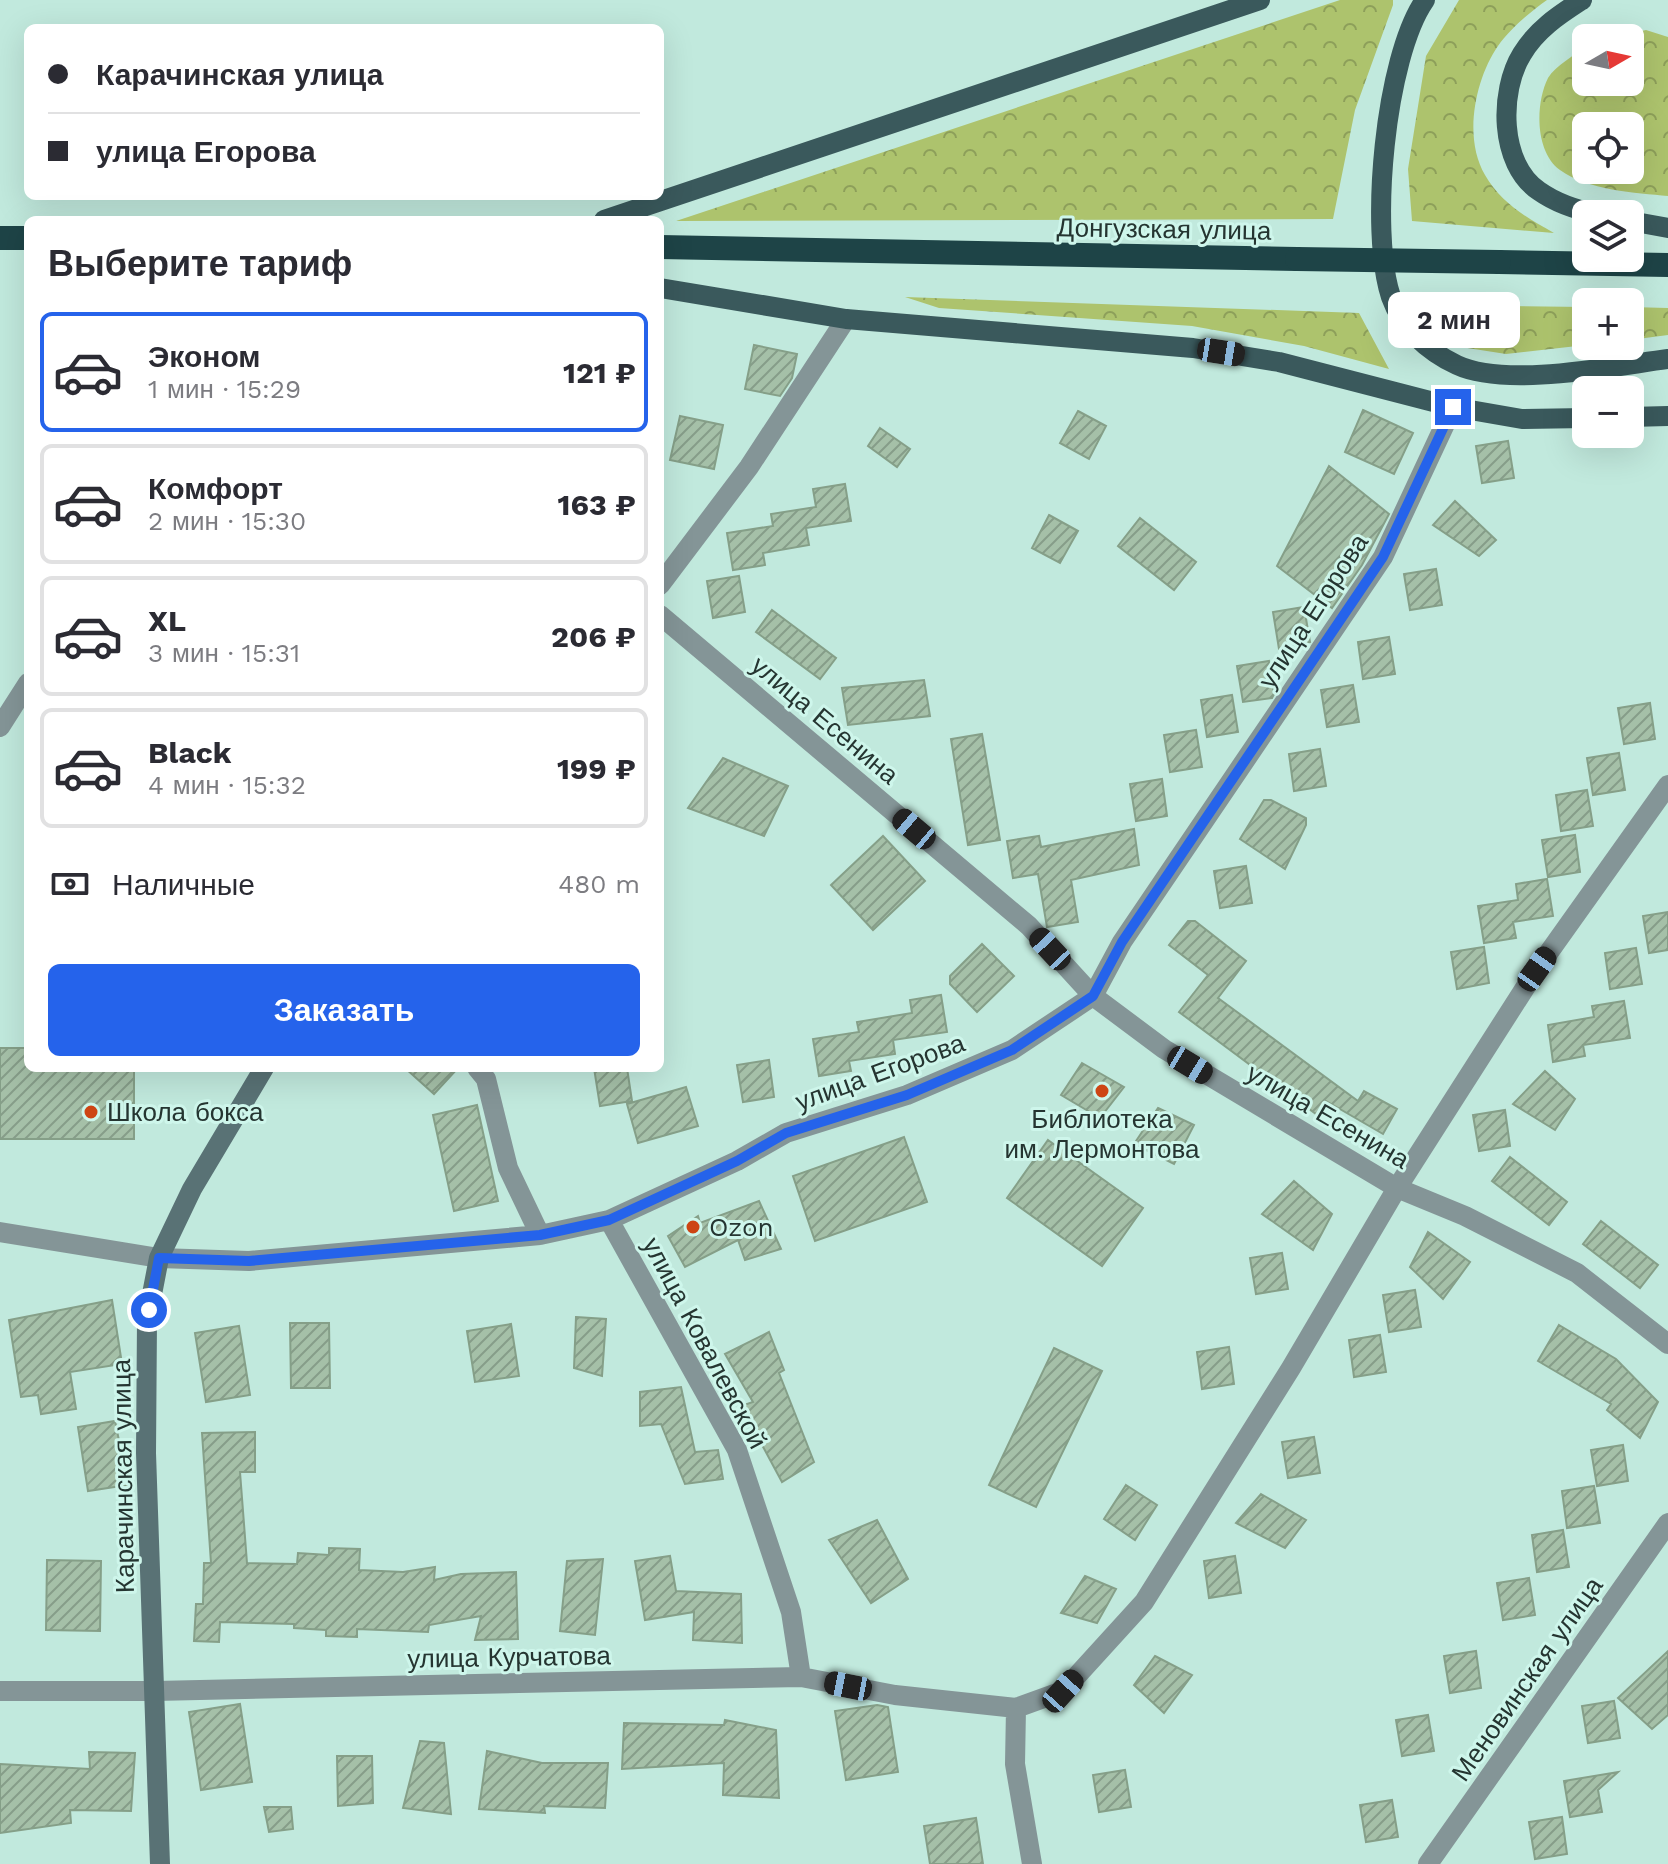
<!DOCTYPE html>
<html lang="ru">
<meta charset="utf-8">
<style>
:root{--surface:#fff;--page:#f7f7f7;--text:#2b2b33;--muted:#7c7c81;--line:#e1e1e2;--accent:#2563eb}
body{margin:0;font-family:"Work Sans",sans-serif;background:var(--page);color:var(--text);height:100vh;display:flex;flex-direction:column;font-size:30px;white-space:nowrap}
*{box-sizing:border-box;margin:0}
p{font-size:26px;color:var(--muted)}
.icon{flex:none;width:44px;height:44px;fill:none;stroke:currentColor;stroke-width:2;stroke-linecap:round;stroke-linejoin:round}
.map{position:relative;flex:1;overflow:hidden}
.drawer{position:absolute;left:24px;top:216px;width:640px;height:856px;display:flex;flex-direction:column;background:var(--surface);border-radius:12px;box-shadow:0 8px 32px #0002}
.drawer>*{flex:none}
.banner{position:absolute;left:24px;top:24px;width:640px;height:176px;border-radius:12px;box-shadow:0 8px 32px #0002;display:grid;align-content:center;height:176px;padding:0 24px;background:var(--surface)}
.needle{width:52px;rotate:81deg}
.tools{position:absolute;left:1572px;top:24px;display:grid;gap:16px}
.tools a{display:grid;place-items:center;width:72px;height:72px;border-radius:12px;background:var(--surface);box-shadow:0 8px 32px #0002;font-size:40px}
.end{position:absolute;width:36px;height:36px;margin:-18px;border:10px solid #2563eb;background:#fff;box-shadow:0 0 0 4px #fff}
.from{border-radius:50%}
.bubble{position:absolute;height:56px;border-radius:12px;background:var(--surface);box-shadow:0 8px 32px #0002;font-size:26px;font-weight:700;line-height:56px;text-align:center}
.car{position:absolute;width:24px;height:48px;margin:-24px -12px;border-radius:10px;box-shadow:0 0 6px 2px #0007;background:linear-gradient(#222 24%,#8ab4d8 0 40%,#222 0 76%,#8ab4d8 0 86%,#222 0)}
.banner b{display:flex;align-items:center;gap:28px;height:76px;font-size:30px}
.banner b+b{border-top:2px solid var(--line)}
.banner i{width:20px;height:20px;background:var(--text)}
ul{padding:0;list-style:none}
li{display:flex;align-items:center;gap:24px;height:120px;margin:0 16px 12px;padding:0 8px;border:4px solid var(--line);border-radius:12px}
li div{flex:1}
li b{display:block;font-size:30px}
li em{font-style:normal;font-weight:700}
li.active{border-color:var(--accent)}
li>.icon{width:72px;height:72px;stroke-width:1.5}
h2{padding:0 24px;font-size:36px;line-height:96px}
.pay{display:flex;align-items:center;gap:20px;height:88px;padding:0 24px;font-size:30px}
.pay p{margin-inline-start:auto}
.button{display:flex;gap:16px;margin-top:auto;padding:16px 24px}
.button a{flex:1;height:92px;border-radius:12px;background:var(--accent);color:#fff;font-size:32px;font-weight:700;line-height:92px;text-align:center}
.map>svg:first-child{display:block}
.forest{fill:url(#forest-crowns);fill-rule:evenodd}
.building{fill:url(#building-hatch);stroke:#859f88;stroke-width:2}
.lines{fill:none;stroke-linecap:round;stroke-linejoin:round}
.street{stroke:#849597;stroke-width:20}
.secondary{stroke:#597275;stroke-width:20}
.primary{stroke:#3a595c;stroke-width:20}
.highway{stroke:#1e4447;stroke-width:24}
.highway-bridge{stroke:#1e4447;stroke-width:24}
.route{stroke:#2563eb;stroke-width:10}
.poi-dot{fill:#cd4514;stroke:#cef6eb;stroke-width:3}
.labels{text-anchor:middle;stroke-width:6;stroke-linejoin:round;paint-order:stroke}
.street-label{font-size:26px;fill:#253531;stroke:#cef6eb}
.poi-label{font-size:26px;fill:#253531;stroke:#cef6eb;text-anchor:start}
</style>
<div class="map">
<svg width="1668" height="1864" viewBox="0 0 1668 1864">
<defs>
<pattern id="forest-crowns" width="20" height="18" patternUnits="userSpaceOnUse" patternTransform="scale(2)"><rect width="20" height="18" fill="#adc36d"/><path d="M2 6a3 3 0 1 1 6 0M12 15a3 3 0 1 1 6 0" fill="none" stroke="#8d9f5a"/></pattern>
<pattern id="building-hatch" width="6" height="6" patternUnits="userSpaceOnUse" patternTransform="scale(2)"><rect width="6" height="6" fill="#a5c0a8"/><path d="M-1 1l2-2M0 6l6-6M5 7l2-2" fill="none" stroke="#869d89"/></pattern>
</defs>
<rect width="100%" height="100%" fill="#c1e9dd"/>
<!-- forest -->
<path class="forest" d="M1340 0H1393V5L1355 110 1333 219 676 221Z
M1459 0H1547C1530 12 1510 29 1498 46 1475 79 1463 138 1485 175 1501 203 1527 218 1554 233L1412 221 1408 169 1426 56Z
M1646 30 1668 37V196C1636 193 1587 190 1560 170 1535 152 1535 104 1548 78 1555 66 1575 55 1586 46V82H1630V38H1612ZM1630 126V170H1586V126Z
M905 297 1359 313 1389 369 1304 346 1192 326 939 308Z
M1423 305 1586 307V345L1506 354 1461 347Z
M1630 307 1668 308V335L1630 340Z"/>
<!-- building -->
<path class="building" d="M754 345 797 354 792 378 780 396 745 389Z
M1363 410 1413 433 1394 474 1345 452Z
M1078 411 1106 426 1089 459 1060 443Z
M680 416 723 425 714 469 670 460Z
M880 428 910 449 897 467 868 446Z
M1508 441 1514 478 1482 483 1476 446Z
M1329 466 1389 514 1362 565 1332 608 1277 566Z
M845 484 851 521 806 528 809 545 763 553 765 565 733 570 727 533 773 526 771 514 816 507 813 489Z
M1455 501 1496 540 1479 556 1433 525Z
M1049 515 1078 531 1060 563 1032 548Z
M1140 518 1196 562 1174 590 1118 546Z
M1436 569 1442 605 1410 610 1404 574Z
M739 576 745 612 713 618 707 581Z
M1304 607 1310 642 1279 649 1273 612Z
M772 610 836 658 820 679 756 632Z
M1389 637 1395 674 1363 679 1358 642Z
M1269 661 1274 694 1272 698 1243 702 1237 666Z
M924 680 930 716 848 725 842 688Z
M1353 685 1359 722 1327 727 1321 690Z
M1232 695 1238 732 1207 737 1201 700Z
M1650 703 1655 739 1624 744 1618 708Z
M1196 730 1202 767 1170 772 1164 735Z
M982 734 1000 840 968 845 951 739Z
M1320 749 1326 786 1294 791 1289 754Z
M1619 753 1625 790 1593 795 1587 758Z
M723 758 788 786 764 836 688 808Z
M1162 779 1167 816 1136 821 1130 784Z
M1587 790 1593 826 1561 831 1556 795Z
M1264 800H1271L1306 818V825L1285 869 1240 839Z
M1134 829 1139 865 1071 880 1078 922 1047 927 1038 874 1013 878 1007 841 1039 836 1041 847Z
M1575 835 1580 872 1548 877 1542 840Z
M883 836 925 881 873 930 831 885Z
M1246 866 1252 903 1220 908 1214 871Z
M1547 879 1553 916 1513 922 1516 938 1484 943 1478 906 1518 900 1516 884Z
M1668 912V950L1649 953 1643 916Z
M1188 921H1195L1246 961 1218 998 1358 1101 1364 1091 1397 1109 1383 1134 1326 1101 1316 1114 1179 1012 1208 975 1169 945Z
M982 944 1014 976 977 1012 950 984V976Z
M1484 947 1489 983 1457 989 1451 952Z
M1636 948 1642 984 1610 989 1605 953Z
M941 995 947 1032 893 1040 895 1054 849 1061 851 1071 819 1076 813 1039 859 1032 857 1022 912 1013 910 1000Z
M1624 1001 1630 1038 1583 1045 1585 1056 1553 1062 1548 1025 1594 1017 1592 1006Z
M0 1048H28V1068H134V1139H0Z
M769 1060 774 1097 743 1102 737 1065Z
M1082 1063 1124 1087 1100 1118 1061 1095Z
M405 1068H458L434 1094Z
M594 1068H627L632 1101 600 1106Z
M1545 1071 1575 1099 1555 1130 1513 1104Z
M686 1087 698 1126 638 1143 627 1104Z
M477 1105 498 1201 454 1211 433 1115Z
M1158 1108 1194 1125 1174 1164 1134 1144Z
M1505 1110 1510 1146 1479 1151 1473 1115Z
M904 1137 927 1202 815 1241 793 1176Z
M1048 1140 1143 1208 1102 1266 1007 1198Z
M1510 1157 1567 1202 1549 1225 1492 1181Z
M1294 1181 1332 1214 1313 1250 1262 1214Z
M759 1201 781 1249 745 1260 738 1240 685 1267 668 1236 698 1216 700 1223Z
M1601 1221 1658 1265 1640 1288 1583 1244Z
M1428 1232 1470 1262 1443 1299 1410 1267Z
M1282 1253 1288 1289 1256 1294 1250 1258Z
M1415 1290 1421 1327 1389 1332 1383 1295Z
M112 1300 122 1364 70 1372 76 1409 41 1414 38 1395 21 1397 9 1320Z
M576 1317 606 1319 602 1376 574 1368Z
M290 1323H329L330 1388H291Z
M511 1324 519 1376 475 1382 467 1331Z
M1559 1325 1616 1359 1658 1402 1640 1438 1607 1410 1611 1404 1538 1361Z
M239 1326 250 1395 206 1402 195 1333Z
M769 1332 784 1370 779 1373 814 1462 782 1482 741 1406 753 1402 725 1354Z
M1380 1335 1386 1372 1354 1377 1349 1340Z
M1229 1347 1234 1384 1202 1389 1197 1352Z
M1054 1348 1102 1371 1036 1507 989 1485Z
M681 1387 695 1452 718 1450 723 1479 685 1484 661 1424 640 1426V1392Z
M115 1421 128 1485 88 1491 78 1427Z
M255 1432V1472H240L247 1563 297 1564 298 1553 329 1555V1548L360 1549 359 1570 403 1572 435 1567 434 1580 461 1574 516 1572 518 1639 475 1640 481 1616 429 1625 428 1632 357 1629V1637L326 1636V1630L294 1628V1624L220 1622 219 1642 194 1641 196 1604H203L204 1563H211L202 1433Z
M1314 1437 1320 1473 1288 1478 1282 1442Z
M1623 1445 1628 1481 1597 1486 1591 1450Z
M1126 1485 1157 1505 1135 1540 1104 1519Z
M1594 1486 1600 1523 1567 1528 1562 1491Z
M1261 1494 1306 1520 1285 1548 1236 1523Z
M877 1520 908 1579 871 1603 829 1540Z
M1563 1530 1569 1567 1537 1572 1532 1535Z
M670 1556 676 1591 741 1594 742 1643 693 1640 694 1612 645 1620 635 1561Z
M1235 1556 1241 1593 1209 1598 1204 1561Z
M603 1559 595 1635 560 1631 567 1561Z
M47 1560 101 1561 100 1631 46 1630Z
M1085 1576 1116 1589 1097 1623 1061 1613Z
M1529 1578 1535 1615 1503 1620 1497 1583Z
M1476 1651 1481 1688 1450 1693 1444 1656Z
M1668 1651V1715L1652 1729 1618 1698Z
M1155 1656 1192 1675 1164 1713 1134 1685Z
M1614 1701 1620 1738 1588 1743 1582 1706Z
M240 1704 252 1782 201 1790 189 1712Z
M877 1705 888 1707 898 1772 846 1780 835 1711Z
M1428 1715 1434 1751 1402 1756 1396 1720Z
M725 1720 776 1730 779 1798 723 1795 724 1763 622 1769 624 1723 724 1725Z
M420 1741 444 1743 451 1814 403 1808Z
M487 1751 542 1763H608L605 1808 544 1806 545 1813 479 1809Z
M89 1752 135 1753 131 1811 70 1810 71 1823 0 1833V1764L90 1769Z
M337 1756H372L373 1803 338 1806Z
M1125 1770 1131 1807 1099 1812 1093 1775Z
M1618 1772 1598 1790 1602 1812 1570 1817 1564 1781Z
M1392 1800 1398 1837 1366 1842 1360 1805Z
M264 1807H291L293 1829 269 1832Z
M1562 1817 1567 1854 1535 1859 1529 1822Z
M976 1818 983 1864H930L924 1826Z"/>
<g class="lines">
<!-- street -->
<path class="street" d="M660 585 749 467 846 319
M660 615 1029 926 1093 996 1164 1049 1397 1188 1465 1216 1577 1273 1668 1344
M0 727 28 683
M477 1068 486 1079 508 1168 540 1235
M609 1220 737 1450 791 1612 801 1677
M0 1232 159 1258 249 1261 540 1235 609 1220 737 1161 786 1133 907 1095 1012 1050 1093 996 1122 942 1383 557 1453 407
M0 1691H155L801 1677 895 1695 1016 1708 1063 1691 1144 1602 1291 1368 1397 1188 1537 969 1668 785
M1016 1708 1015 1764 1032 1864
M1428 1864 1668 1523"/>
<!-- secondary -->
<path class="secondary" d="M160 1864 146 1453 147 1320 159 1258 192 1189 264 1068"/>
<!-- primary -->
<path class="primary" d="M1425 0C1385 57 1369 231 1391 297 1402 328 1427 351 1457 365 1506 388 1614 366 1668 359
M1582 0C1559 15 1537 29 1522 54 1499 91 1499 164 1539 191 1556 203 1577 210 1597 214
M604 220 1260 0
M1630 221 1668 228
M660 288 846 319 1193 348 1279 362 1453 407 1522 419 1586 418
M1630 417 1668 416"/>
<!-- highway -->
<path class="highway" d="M0 238H28
M660 247 1297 259
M1499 262 1668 265"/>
<!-- highway-bridge -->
<path class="highway-bridge" d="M1297 259 1499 262"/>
</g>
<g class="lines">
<!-- route -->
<path class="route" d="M149 1310 159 1258 249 1261 540 1235 609 1220 737 1161 786 1133 907 1095 1012 1050 1093 996 1122 942 1383 557 1453 407"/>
</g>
<!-- markers -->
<g class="poi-dot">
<circle cx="1102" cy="1091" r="8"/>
<circle cx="91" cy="1112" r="8"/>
<circle cx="693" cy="1227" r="8"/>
</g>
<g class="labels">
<!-- street labels -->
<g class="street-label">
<text transform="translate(1164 229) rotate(1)" y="9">Донгузская улица</text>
<text transform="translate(1313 611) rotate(-57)" y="9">улица Егорова</text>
<text transform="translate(825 720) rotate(40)" y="9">улица Есенина</text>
<text transform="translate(880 1072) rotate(-20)" y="9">улица Егорова</text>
<text transform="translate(1328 1116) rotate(30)" y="9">улица Есенина</text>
<text transform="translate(705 1343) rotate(62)" y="9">улица Ковалевской</text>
<text transform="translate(123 1476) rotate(-91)" y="9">Карачинская улица</text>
<text transform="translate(509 1657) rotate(-1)" y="9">улица Курчатова</text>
<text transform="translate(1527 1679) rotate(-55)" y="9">Меновинская улица</text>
</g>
<!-- poi labels -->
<g class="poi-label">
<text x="107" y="1121">Школа бокса</text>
<text x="1102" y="1128" text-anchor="middle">Библиотека<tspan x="1102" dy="30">им. Лермонтова</tspan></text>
<text x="709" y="1236">Ozon</text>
</g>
</g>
</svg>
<div class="tools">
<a><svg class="needle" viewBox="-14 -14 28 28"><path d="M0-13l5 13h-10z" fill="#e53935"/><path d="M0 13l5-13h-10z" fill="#7c7c81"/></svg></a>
<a><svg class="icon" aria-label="locate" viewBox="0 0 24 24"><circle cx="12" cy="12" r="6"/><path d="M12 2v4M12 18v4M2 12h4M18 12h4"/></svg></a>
<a><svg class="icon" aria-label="layers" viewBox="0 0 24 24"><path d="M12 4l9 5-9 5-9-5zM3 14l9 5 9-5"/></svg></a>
<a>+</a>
<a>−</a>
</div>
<i class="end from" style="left:149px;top:1310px"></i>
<i class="end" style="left:1453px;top:407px"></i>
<div class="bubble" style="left:1388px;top:292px;width:132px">2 мин</div>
<i class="car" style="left:1221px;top:352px;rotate:99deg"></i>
<i class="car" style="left:914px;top:829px;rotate:310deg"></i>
<i class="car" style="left:1050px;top:949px;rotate:317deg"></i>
<i class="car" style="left:1537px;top:969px;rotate:35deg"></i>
<i class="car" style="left:1190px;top:1065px;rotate:121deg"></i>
<i class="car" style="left:848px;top:1686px;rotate:281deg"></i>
<i class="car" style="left:1063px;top:1691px;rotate:42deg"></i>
<div class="banner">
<b><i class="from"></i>Карачинская улица</b>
<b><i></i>улица Егорова</b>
</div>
<section class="drawer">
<h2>Выберите тариф</h2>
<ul>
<li class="active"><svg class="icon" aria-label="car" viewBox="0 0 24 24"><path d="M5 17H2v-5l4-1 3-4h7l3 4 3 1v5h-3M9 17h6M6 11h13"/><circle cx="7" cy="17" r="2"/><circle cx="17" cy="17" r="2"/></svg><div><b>Эконом</b><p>1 мин · 15:29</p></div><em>121 ₽</em></li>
<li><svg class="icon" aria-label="car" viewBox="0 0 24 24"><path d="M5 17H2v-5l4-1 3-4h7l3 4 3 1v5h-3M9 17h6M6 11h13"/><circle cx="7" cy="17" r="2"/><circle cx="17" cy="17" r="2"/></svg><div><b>Комфорт</b><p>2 мин · 15:30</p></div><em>163 ₽</em></li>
<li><svg class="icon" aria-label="car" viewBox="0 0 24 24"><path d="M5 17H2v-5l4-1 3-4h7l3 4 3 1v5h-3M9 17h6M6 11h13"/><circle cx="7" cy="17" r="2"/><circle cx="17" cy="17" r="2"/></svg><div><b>XL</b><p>3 мин · 15:31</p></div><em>206 ₽</em></li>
<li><svg class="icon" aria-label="car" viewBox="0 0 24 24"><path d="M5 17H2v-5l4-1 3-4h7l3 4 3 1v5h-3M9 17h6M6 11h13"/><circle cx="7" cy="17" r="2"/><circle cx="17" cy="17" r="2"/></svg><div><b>Black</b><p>4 мин · 15:32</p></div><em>199 ₽</em></li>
</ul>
<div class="pay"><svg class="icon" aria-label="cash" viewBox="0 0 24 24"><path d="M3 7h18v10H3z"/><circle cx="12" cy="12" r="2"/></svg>Наличные<p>480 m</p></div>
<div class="button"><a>Заказать</a></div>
</section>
</div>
